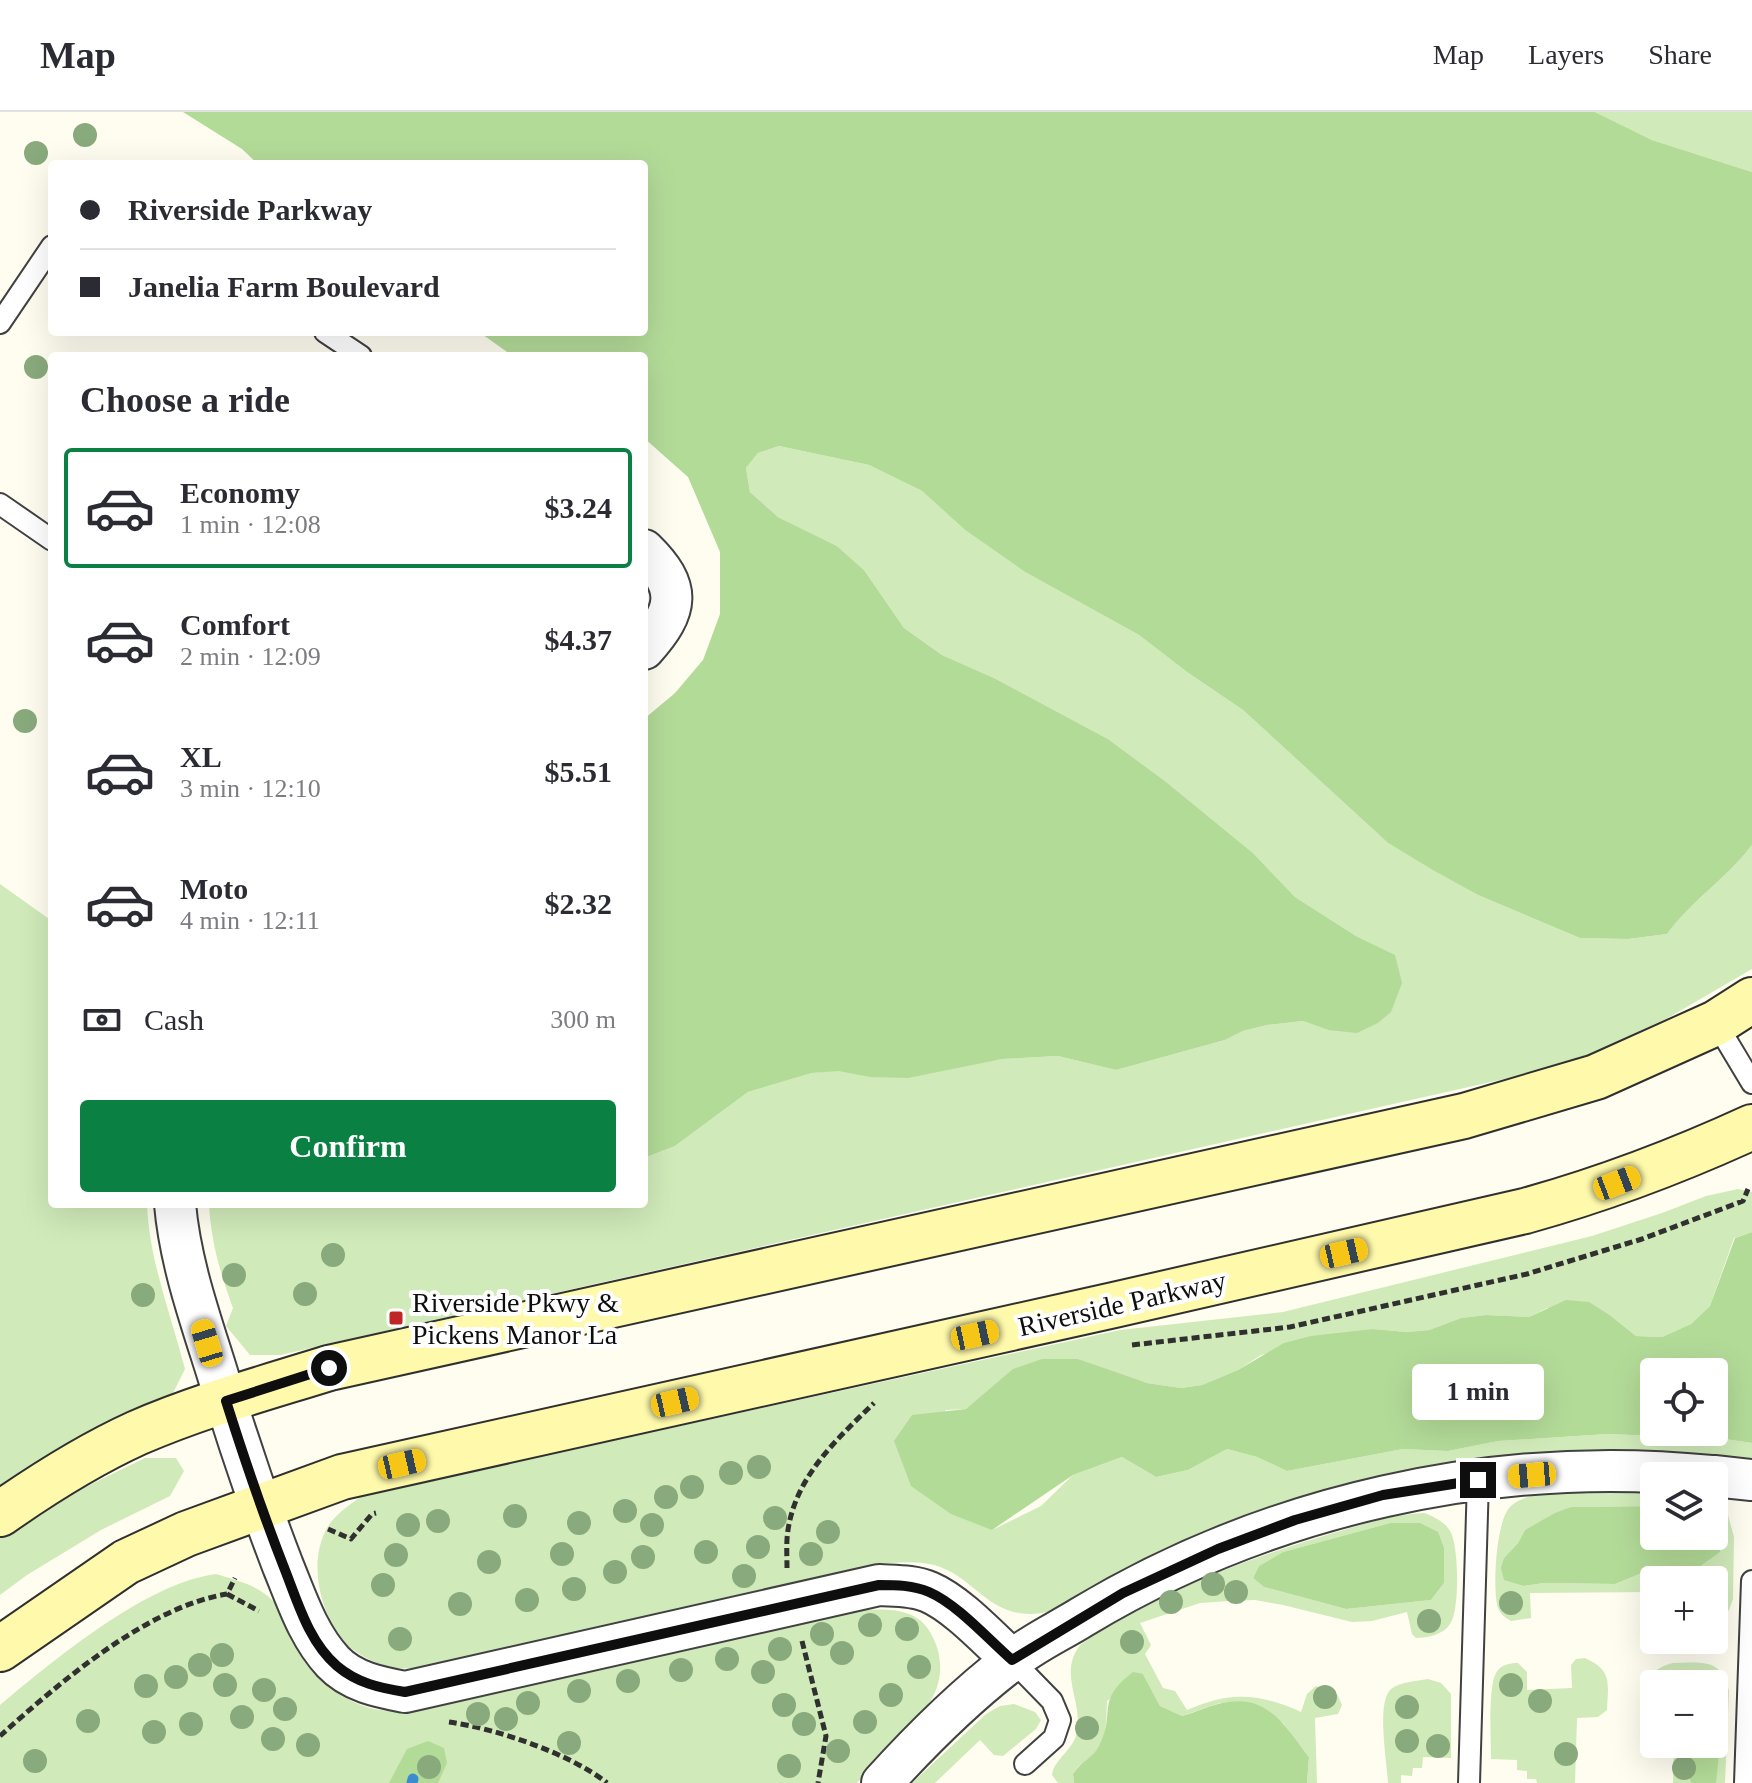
<!DOCTYPE html>
<meta charset="utf-8">
<style>
:root{--surface:#fff;--page:#f7f7f7;--text:#2b2b33;--muted:#7c7c81;--line:#e1e1e2;--accent:#0b8043}
body{margin:0;font-family:"Times New Roman",serif;background:var(--page);color:var(--text);height:100vh;display:flex;flex-direction:column;font-size:30px;white-space:nowrap}
*{box-sizing:border-box;margin:0}
p{font-size:26px;color:var(--muted)}
.icon{flex:none;width:44px;height:44px;fill:none;stroke:currentColor;stroke-width:2;stroke-linecap:round;stroke-linejoin:round}
.map{position:relative;flex:1;overflow:hidden}
.drawer{position:absolute;left:48px;top:240px;width:600px;height:856px;display:flex;flex-direction:column;background:var(--surface);border-radius:8px;box-shadow:0 8px 32px #0002}
.drawer>*{flex:none}
.guide{position:absolute;left:48px;top:48px;width:600px;height:176px;border-radius:8px;box-shadow:0 8px 32px #0002;display:grid;align-content:center;height:176px;padding:0 32px;background:var(--surface)}
.fabs{position:absolute;left:1640px;top:1246px;display:grid;gap:16px}
.fabs a{display:grid;place-items:center;width:88px;height:88px;border-radius:8px;background:var(--surface);box-shadow:0 8px 32px #0002;font-size:40px}
.end{position:absolute;width:36px;height:36px;margin:-18px;border:10px solid #0e0e0e;background:#fff;box-shadow:0 0 0 4px #fff}
.from{border-radius:50%}
.bubble{position:absolute;height:56px;border-radius:8px;background:var(--surface);box-shadow:0 8px 32px #0002;font-size:26px;font-weight:800;line-height:56px;text-align:center}
.car{position:absolute;width:24px;height:48px;margin:-24px -12px;border-radius:10px;box-shadow:0 0 6px 2px #0007;background:linear-gradient(#f5c518 24%,#345 0 40%,#f5c518 0 76%,#345 0 86%,#f5c518 0)}
.guide b{display:flex;align-items:center;gap:28px;height:76px;font-size:30px}
.guide b+b{border-top:2px solid var(--line)}
.guide i{width:20px;height:20px;background:var(--text)}
ul{padding:0;list-style:none}
li{display:flex;align-items:center;gap:24px;height:120px;margin:0 16px 12px;padding:0 16px;border:4px solid transparent;border-radius:8px}
li div{flex:1}
li b{display:block;font-size:30px}
li em{font-style:normal;font-weight:800}
li.selected{border-color:var(--accent)}
li>.icon{width:72px;height:72px;stroke-width:1.5}
h2{padding:0 32px;font-size:36px;line-height:96px}
.pay{display:flex;align-items:center;gap:20px;height:88px;padding:0 32px;font-size:30px}
.pay p{margin-inline-start:auto}
.cta{display:flex;gap:16px;margin-top:auto;padding:16px 32px}
.cta a{flex:1;height:92px;border-radius:8px;background:var(--accent);color:#fff;font-size:32px;font-weight:800;line-height:92px;text-align:center}
header{display:flex;align-items:center;gap:48px;box-sizing:border-box;height:112px;padding:0 40px;background:var(--surface);border-bottom:2px solid var(--line)}
header strong{font-size:38px}
nav{display:flex;gap:44px;margin-inline-start:auto;font-size:28px}
.map>svg:first-child{display:block}
.green{fill:#d0eab9;fill-rule:evenodd}
.forest{fill:#b3db98;fill-rule:evenodd}
.lines{fill:none;stroke-linecap:round;stroke-linejoin:round}
.stream{stroke:#3b8cce;stroke-width:11}
.lane-casing{stroke:#414141;stroke-width:24}
.street-casing{stroke:#414141;stroke-width:44}
.secondary-casing{stroke:#303030;stroke-width:48}
.path{stroke:#303030;stroke-width:5;stroke-dasharray:8 4;stroke-linecap:butt}
.lane{stroke:#fff;stroke-width:20}
.street{stroke:#fff;stroke-width:40}
.secondary{stroke:#fffaab;stroke-width:44}
.tree{fill:#89aa7c}
.route{stroke:#0e0e0e;stroke-width:10}
.poi-dot{fill:#bf2625;stroke:#fff;stroke-width:3}
.labels{text-anchor:middle;stroke-width:8;stroke-linejoin:round;paint-order:stroke}
.poi-label{font-size:28px;fill:#0e0e0e;stroke:#fff;text-anchor:start}
.street-label{font-size:28px;fill:#0e0e0e;stroke:#fff}
</style>
<header>
<strong>Map</strong>
<nav><a>Map</a><a>Layers</a><a>Share</a></nav>
</header>
<div class="map">
<svg width="1752" height="1671" viewBox="0 0 1752 1671">
<rect width="100%" height="100%" fill="#fffdf0"/>
<!-- green -->
<path class="green" d="M1595 0H1752V60L1652 28Z
M779 334 869 353 922 379 965 418 1025 460 1139 523 1187 560 1243 598 1388 731 1478 783 1580 826 1628 827 1667 822C1692 788 1727 766 1752 733V857L1666 907 1590 942 1522 963 280 1243H250L226 1214 233 1196C220 1161 211 1129 209 1092H644V1046L675 1034 748 980 812 961 839 958 869 965 1002 947 1058 944 1116 958 1225 928 1243 919 1267 913 1303 909 1328 918 1394 843 1356 824 1295 785 1253 741 1165 669 1108 627 994 566 942 543 904 516 864 458 837 434 778 405 750 380 746 356 758 341Z
M0 772 52 809V1092H147C149 1148 171 1203 185 1257L173 1281 50 1343 0 1373Z
M1738 1077 1752 1080V1120L1734 1126 1710 1194 1691 1212 1662 1225 1636 1224 1611 1204 1547 1196 1529 1205 1486 1203 1461 1206 1429 1218 1407 1220 1373 1217 1261 1243 1238 1258 1202 1273 1181 1276 1147 1271 1123 1265 1078 1247 985 1284 966 1297 945 1298 992 1418 1041 1394 1073 1363 1122 1345 1156 1365 1188 1358 1227 1337 1257 1345 1287 1359 1403 1337 1448 1339 1498 1329 1546 1326 1608 1322 1725 1327 1752 1331V1347C1573 1325 1389 1346 1221 1414 1184 1429 1147 1444 1111 1464 1089 1475 1066 1497 1042 1501 989 1509 977 1465 934 1453 915 1448 893 1451 874 1452L431 1554C415 1556 397 1559 382 1553 369 1548 350 1538 341 1527 320 1497 308 1450 327 1416 335 1402 351 1392 363 1383L1120 1218 1283 1200 1592 1124 1662 1101 1706 1084Z
M145 1346H176L184 1359 170 1384 101 1418 27 1463 0 1483V1425L65 1385Z
M1590 1379 1654 1380V1394L1571 1395 1525 1418 1518 1431 1504 1446 1524 1474 1544 1471 1615 1472 1642 1461 1680 1460 1720 1440 1722 1416 1714 1410V1391L1728 1403 1734 1425 1733 1487 1729 1498 1714 1509V1468H1654V1480L1530 1481 1531 1506 1511 1509C1506 1506 1501 1503 1498 1496 1492 1478 1496 1406 1511 1394 1531 1377 1565 1381 1590 1379Z
M1425 1401C1434 1405 1445 1410 1450 1419 1459 1433 1460 1499 1450 1512 1444 1522 1428 1526 1416 1526L1412 1522 1407 1500 1372 1509 1352 1510 1283 1493 1255 1488 1229 1489 1200 1491 1140 1511 1151 1533 1145 1542 1163 1576 1175 1579 1187 1598C1230 1579 1259 1581 1301 1600L1307 1582 1316 1574 1337 1582 1342 1593 1338 1602 1315 1606 1317 1671H1307L1309 1645 1283 1611 1243 1590 1220 1591 1182 1604 1160 1594 1143 1562 1107 1589C1106 1605 1108 1628 1096 1640 1087 1649 1080 1650 1073 1662L1074 1671H1058L1052 1663 1053 1658C1059 1644 1074 1636 1077 1620 1083 1589 1058 1562 1080 1533 1155 1481 1243 1448 1330 1422 1361 1413 1393 1402 1425 1401ZM1390 1411H1420L1443 1454 1444 1471 1431 1488 1346 1497 1264 1475 1253 1466 1259 1454 1283 1440Z
M216 1462C235 1468 258 1473 272 1488 287 1504 290 1525 301 1543 316 1570 345 1590 374 1597 388 1600 404 1598 418 1598L864 1498C888 1497 916 1496 930 1520 944 1543 944 1571 927 1594 919 1606 906 1614 897 1625 883 1640 870 1656 857 1671H0V1593C54 1548 146 1471 216 1462Z
M1585 1546C1613 1559 1608 1571 1607 1598L1598 1605 1577 1606 1575 1671H1537L1536 1667H1527V1659L1517 1658V1648L1491 1647C1491 1628 1488 1576 1496 1561 1500 1553 1510 1551 1518 1551L1527 1560V1578L1572 1576 1571 1553 1576 1547Z
M1673 1551C1700 1551 1722 1545 1729 1579L1725 1671H1673L1674 1632H1714V1572H1654V1577C1642 1564 1660 1554 1673 1551Z
M1428 1567 1441 1571 1451 1582V1646L1423 1645 1422 1656H1413L1412 1664 1401 1663V1671H1388C1387 1651 1376 1590 1391 1577 1400 1570 1416 1569 1428 1567Z
M1014 1592 1035 1600 1041 1608 1036 1617 1003 1644 994 1643 980 1628 935 1671H912L986 1602 1000 1594Z"/>
<!-- forest -->
<path class="forest" d="M183 0H1595L1652 28 1752 60V733C1727 766 1692 788 1667 822L1628 827 1580 826 1478 783 1433 758 1388 731 1243 598 1187 560 1139 523 1025 460 965 418 922 379 869 353 779 334 758 341 746 356 750 380 778 405 837 434 864 458 904 516 942 543 994 566 1108 627 1165 669 1253 741 1295 785 1356 824 1395 843 1402 871 1391 900 1378 911 1357 921 1328 918 1303 909 1267 913 1243 919 1225 928 1116 958 1058 944 1002 947 908 966 869 965 839 959 812 961 748 980 675 1034 644 1046V607L675 581 703 548 720 502V440L688 365 644 326V244H513L479 220H644V52H258L242 37Z
M1752 1120V1331L1725 1327 1608 1322 1546 1326 1498 1329 1448 1339 1403 1337 1287 1359 1257 1345 1227 1337 1188 1358 1156 1365 1122 1345 1073 1363 992 1418 951 1402 911 1374 894 1329 912 1303 966 1297 1013 1257 1042 1247H1078L1147 1271 1181 1276 1202 1273 1238 1258 1284 1231 1311 1224 1373 1217 1407 1220 1429 1218 1461 1206 1486 1203 1529 1205 1566 1188 1589 1190 1611 1204 1636 1224 1662 1225 1691 1212 1710 1194 1735 1126ZM1714 1260V1320H1654V1260Z
M1654 1394V1424H1714V1410L1722 1416 1720 1440 1699 1455 1680 1460 1642 1461 1615 1472 1544 1471 1524 1474 1504 1468 1501 1456 1504 1446 1518 1431 1525 1418 1555 1401 1571 1395Z
M1390 1411H1420L1438 1420 1444 1436V1471L1431 1488 1346 1497 1264 1475 1253 1466 1259 1454 1283 1440Z
M1133 1560 1143 1562 1160 1594 1182 1604C1194 1601 1206 1595 1218 1592 1267 1579 1284 1613 1309 1645L1307 1671H1074L1073 1662C1081 1649 1095 1644 1099 1634 1117 1600 1094 1590 1133 1560Z
M1714 1604 1721 1622 1716 1671H1691L1683 1642 1682 1632H1714Z
M428 1629 444 1636 447 1651 438 1671H389L407 1637Z"/>
<g class="lines">
<!-- stream -->
<path class="stream" d="M412 1671 413 1667"/>
<defs>
<path id="lane" d="M0 211 52 134
M325 220 361 244
M0 392 52 428
M1716 911 1752 971
M1012 1548 1052 1589 1060 1608 1054 1626 1025 1652
M1469 1671 1478 1368
M1745 1671 1752 1469"/>
<path id="street" d="M644 438C682 475 679 498 644 537
M175 1092C180 1149 199 1203 216 1257 236 1324 258 1389 283 1454 297 1488 308 1523 333 1550 352 1570 379 1575 405 1580L879 1473C895 1474 913 1473 929 1480 957 1492 989 1527 1012 1548
M1714 1364 1752 1368
M882 1671C922 1627 963 1586 1010 1550 1031 1532 1058 1520 1082 1505 1268 1393 1494 1342 1711 1364"/>
<path id="secondary" d="M0 1402C40 1374 93 1341 137 1321 199 1294 265 1276 329 1256L1464 1004 1596 965 1716 911 1752 888
M0 1537 126 1450 186 1422 342 1365 1114 1193 1525 1099C1604 1077 1678 1049 1752 1015"/>
</defs>
<!-- lane casing -->
<use href="#lane" class="lane-casing"/>
<!-- street casing -->
<use href="#street" class="street-casing"/>
<!-- secondary casing -->
<use href="#secondary" class="secondary-casing"/>
<!-- path -->
<path class="path" d="M1132 1233 1290 1215 1527 1162 1642 1127 1743 1089 1748 1077
M328 1417 351 1427 372 1402 376 1401
M787 1456C787 1444 786 1430 788 1418 796 1364 837 1327 874 1291
M227 1482 259 1499
M802 1529 826 1624 818 1671
M449 1610C497 1617 569 1641 607 1671
M0 1624C59 1571 147 1495 227 1482L235 1466"/>
<!-- lane -->
<use href="#lane" class="lane"/>
<!-- street -->
<use href="#street" class="street"/>
<!-- secondary -->
<use href="#secondary" class="secondary"/>
</g>
<!-- trees -->
<g class="tree">
<circle cx="85" cy="23" r="12"/>
<circle cx="36" cy="41" r="12"/>
<circle cx="36" cy="255" r="12"/>
<circle cx="25" cy="609" r="12"/>
<circle cx="333" cy="1143" r="12"/>
<circle cx="234" cy="1163" r="12"/>
<circle cx="305" cy="1182" r="12"/>
<circle cx="143" cy="1183" r="12"/>
<circle cx="759" cy="1355" r="12"/>
<circle cx="731" cy="1361" r="12"/>
<circle cx="692" cy="1375" r="12"/>
<circle cx="666" cy="1385" r="12"/>
<circle cx="625" cy="1399" r="12"/>
<circle cx="515" cy="1404" r="12"/>
<circle cx="775" cy="1406" r="12"/>
<circle cx="438" cy="1409" r="12"/>
<circle cx="579" cy="1411" r="12"/>
<circle cx="408" cy="1413" r="12"/>
<circle cx="652" cy="1413" r="12"/>
<circle cx="828" cy="1420" r="12"/>
<circle cx="758" cy="1435" r="12"/>
<circle cx="706" cy="1440" r="12"/>
<circle cx="562" cy="1442" r="12"/>
<circle cx="811" cy="1442" r="12"/>
<circle cx="396" cy="1443" r="12"/>
<circle cx="643" cy="1445" r="12"/>
<circle cx="489" cy="1450" r="12"/>
<circle cx="615" cy="1460" r="12"/>
<circle cx="744" cy="1464" r="12"/>
<circle cx="1213" cy="1472" r="12"/>
<circle cx="383" cy="1473" r="12"/>
<circle cx="574" cy="1477" r="12"/>
<circle cx="1236" cy="1480" r="12"/>
<circle cx="527" cy="1488" r="12"/>
<circle cx="1171" cy="1490" r="12"/>
<circle cx="1511" cy="1491" r="12"/>
<circle cx="460" cy="1492" r="12"/>
<circle cx="1429" cy="1509" r="12"/>
<circle cx="870" cy="1513" r="12"/>
<circle cx="907" cy="1517" r="12"/>
<circle cx="822" cy="1522" r="12"/>
<circle cx="400" cy="1527" r="12"/>
<circle cx="1132" cy="1530" r="12"/>
<circle cx="780" cy="1537" r="12"/>
<circle cx="842" cy="1541" r="12"/>
<circle cx="222" cy="1543" r="12"/>
<circle cx="727" cy="1547" r="12"/>
<circle cx="200" cy="1553" r="12"/>
<circle cx="919" cy="1555" r="12"/>
<circle cx="681" cy="1558" r="12"/>
<circle cx="763" cy="1560" r="12"/>
<circle cx="176" cy="1565" r="12"/>
<circle cx="628" cy="1569" r="12"/>
<circle cx="225" cy="1573" r="12"/>
<circle cx="1511" cy="1573" r="12"/>
<circle cx="146" cy="1574" r="12"/>
<circle cx="264" cy="1578" r="12"/>
<circle cx="579" cy="1579" r="12"/>
<circle cx="891" cy="1583" r="12"/>
<circle cx="1325" cy="1585" r="12"/>
<circle cx="1540" cy="1589" r="12"/>
<circle cx="528" cy="1591" r="12"/>
<circle cx="784" cy="1593" r="12"/>
<circle cx="1407" cy="1595" r="12"/>
<circle cx="285" cy="1597" r="12"/>
<circle cx="478" cy="1602" r="12"/>
<circle cx="242" cy="1605" r="12"/>
<circle cx="506" cy="1607" r="12"/>
<circle cx="88" cy="1609" r="12"/>
<circle cx="865" cy="1610" r="12"/>
<circle cx="191" cy="1612" r="12"/>
<circle cx="804" cy="1612" r="12"/>
<circle cx="1087" cy="1616" r="12"/>
<circle cx="154" cy="1620" r="12"/>
<circle cx="273" cy="1627" r="12"/>
<circle cx="1407" cy="1629" r="12"/>
<circle cx="569" cy="1631" r="12"/>
<circle cx="308" cy="1633" r="12"/>
<circle cx="1438" cy="1634" r="12"/>
<circle cx="838" cy="1639" r="12"/>
<circle cx="1566" cy="1642" r="12"/>
<circle cx="35" cy="1649" r="12"/>
<circle cx="789" cy="1654" r="12"/>
<circle cx="429" cy="1655" r="12"/>
<circle cx="1684" cy="1656" r="12"/>
</g>
<g class="lines">
<!-- route -->
<path class="route" d="M329 1256 226 1289C244 1346 263 1402 285 1458 298 1491 309 1530 337 1554 357 1571 380 1576 405 1580L879 1473C895 1473 913 1473 929 1480 957 1492 988 1527 1012 1548L1123 1481 1218 1437 1295 1408 1383 1383 1478 1368"/>
</g>
<!-- markers -->
<rect class="poi-dot" x="388" y="1198" width="16" height="16" rx="4"/>
<g class="labels">
<!-- poi labels -->
<g class="poi-label">
<text x="412" y="1200">Riverside Pkwy &amp;<tspan x="412" dy="32">Pickens Manor La</tspan></text>
</g>
<!-- street labels -->
<g class="street-label">
<text transform="translate(1122 1191) rotate(-13)" y="10">Riverside Parkway</text>
</g>
</g>
</svg>
<div class="fabs">
<a><svg class="icon" aria-label="locate" viewBox="0 0 24 24"><circle cx="12" cy="12" r="6"/><path d="M12 2v4M12 18v4M2 12h4M18 12h4"/></svg></a>
<a><svg class="icon" aria-label="layers" viewBox="0 0 24 24"><path d="M12 4l9 5-9 5-9-5zM3 14l9 5 9-5"/></svg></a>
<a>+</a>
<a>−</a>
</div>
<i class="end from" style="left:329px;top:1256px"></i>
<i class="end" style="left:1478px;top:1368px"></i>
<div class="bubble" style="left:1412px;top:1252px;width:132px">1 min</div>
<i class="car" style="left:1617px;top:1071px;rotate:69deg"></i>
<i class="car" style="left:1344px;top:1141px;rotate:77deg"></i>
<i class="car" style="left:975px;top:1223px;rotate:78deg"></i>
<i class="car" style="left:207px;top:1231px;rotate:343deg"></i>
<i class="car" style="left:675px;top:1290px;rotate:77deg"></i>
<i class="car" style="left:402px;top:1352px;rotate:77deg"></i>
<i class="car" style="left:1532px;top:1363px;rotate:265deg"></i>
<div class="guide">
<b><i class="from"></i>Riverside Parkway</b>
<b><i></i>Janelia Farm Boulevard</b>
</div>
<section class="drawer">
<h2>Choose a ride</h2>
<ul>
<li class="selected"><svg class="icon" aria-label="car" viewBox="0 0 24 24"><path d="M5 17H2v-5l4-1 3-4h7l3 4 3 1v5h-3M9 17h6M6 11h13"/><circle cx="7" cy="17" r="2"/><circle cx="17" cy="17" r="2"/></svg><div><b>Economy</b><p>1 min · 12:08</p></div><em>$3.24</em></li>
<li><svg class="icon" aria-label="car" viewBox="0 0 24 24"><path d="M5 17H2v-5l4-1 3-4h7l3 4 3 1v5h-3M9 17h6M6 11h13"/><circle cx="7" cy="17" r="2"/><circle cx="17" cy="17" r="2"/></svg><div><b>Comfort</b><p>2 min · 12:09</p></div><em>$4.37</em></li>
<li><svg class="icon" aria-label="car" viewBox="0 0 24 24"><path d="M5 17H2v-5l4-1 3-4h7l3 4 3 1v5h-3M9 17h6M6 11h13"/><circle cx="7" cy="17" r="2"/><circle cx="17" cy="17" r="2"/></svg><div><b>XL</b><p>3 min · 12:10</p></div><em>$5.51</em></li>
<li><svg class="icon" aria-label="car" viewBox="0 0 24 24"><path d="M5 17H2v-5l4-1 3-4h7l3 4 3 1v5h-3M9 17h6M6 11h13"/><circle cx="7" cy="17" r="2"/><circle cx="17" cy="17" r="2"/></svg><div><b>Moto</b><p>4 min · 12:11</p></div><em>$2.32</em></li>
</ul>
<div class="pay"><svg class="icon" aria-label="cash" viewBox="0 0 24 24"><path d="M3 7h18v10H3z"/><circle cx="12" cy="12" r="2"/></svg>Cash<p>300 m</p></div>
<div class="cta"><a>Confirm</a></div>
</section>
</div>
